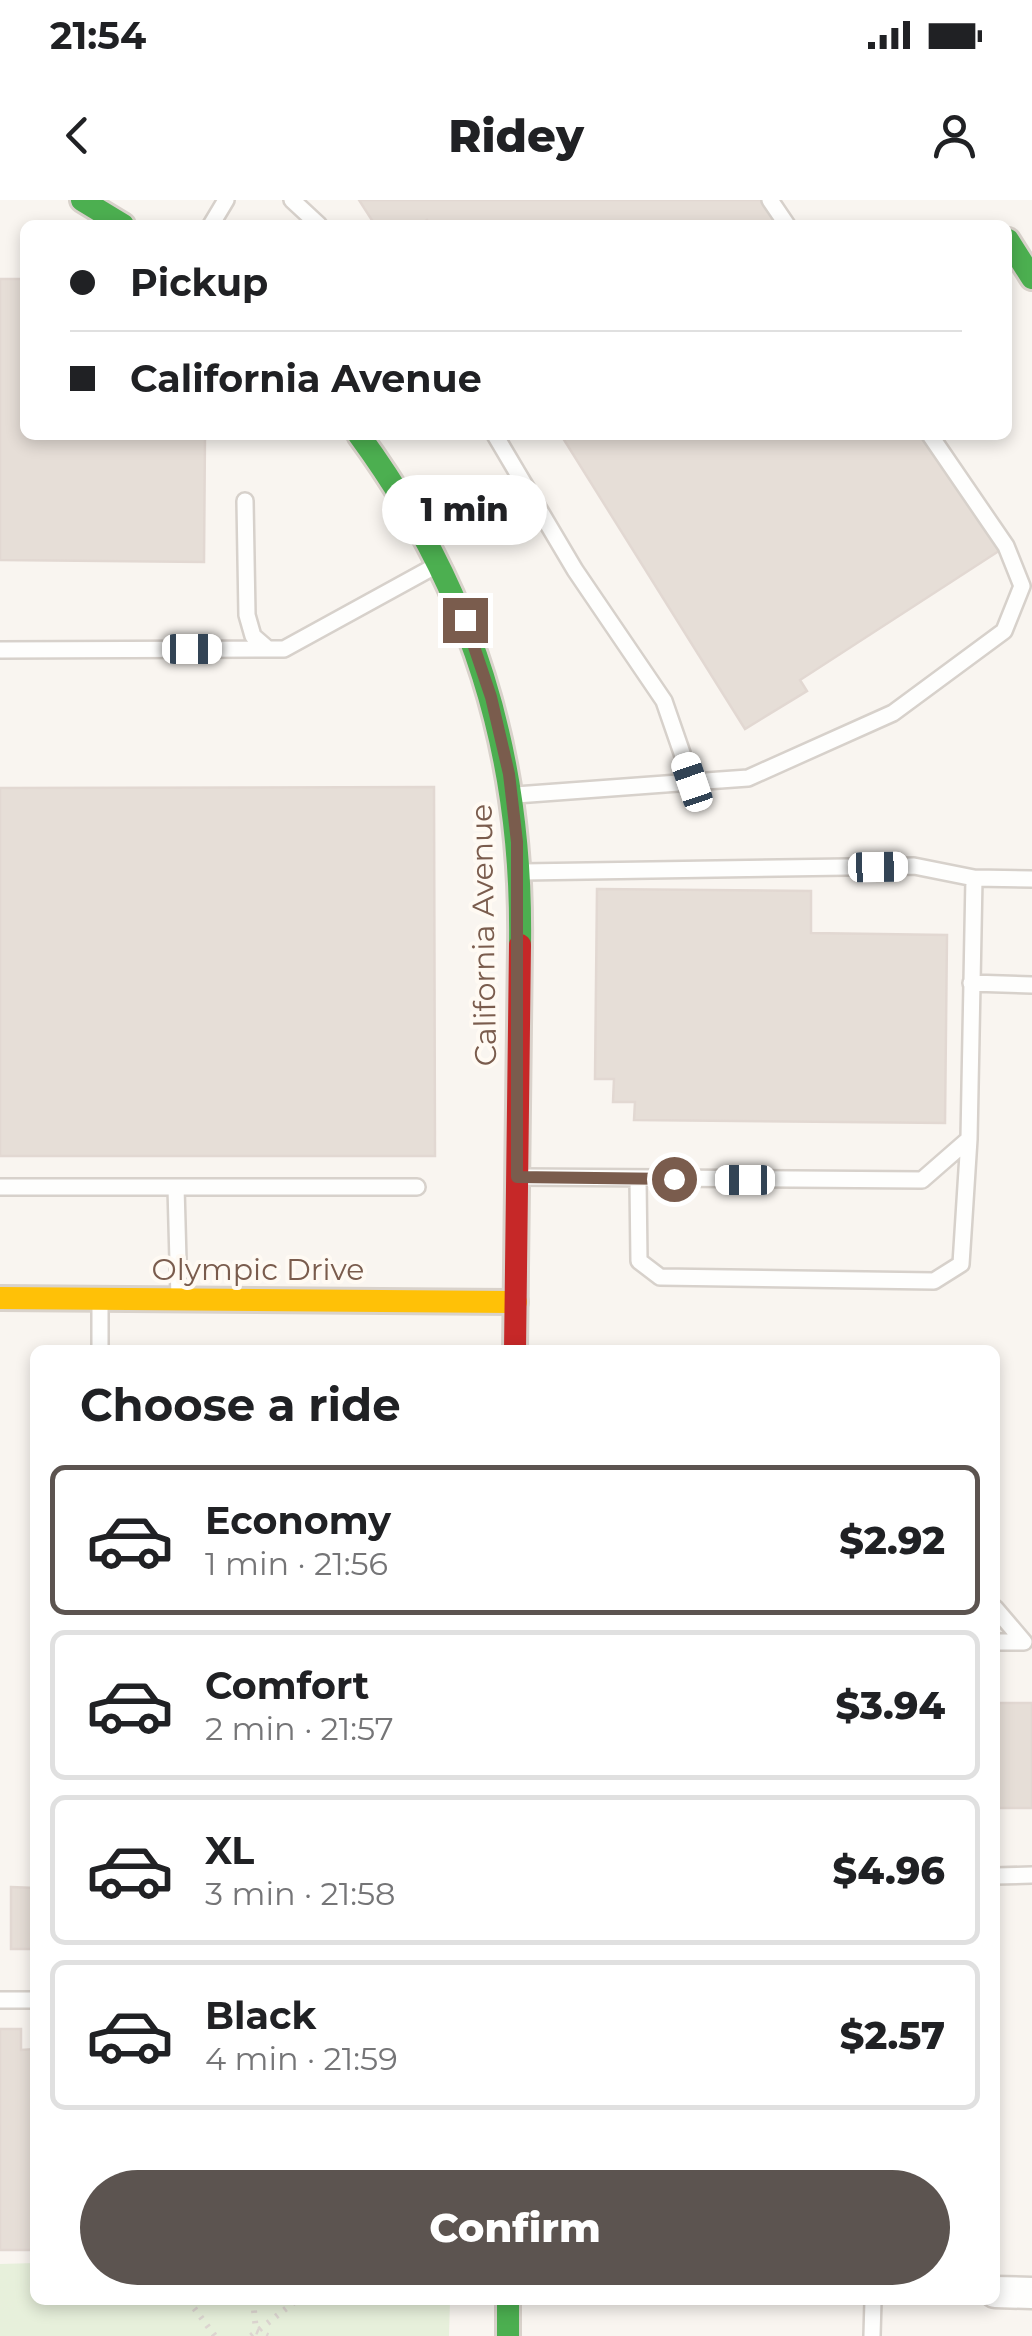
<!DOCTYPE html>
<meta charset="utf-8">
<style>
:root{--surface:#fff;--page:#f2f2f2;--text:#202124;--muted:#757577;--line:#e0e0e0;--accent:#5c5450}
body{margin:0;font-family:Montserrat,sans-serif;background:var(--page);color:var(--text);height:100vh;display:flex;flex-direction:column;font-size:38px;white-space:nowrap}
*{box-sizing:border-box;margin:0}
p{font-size:32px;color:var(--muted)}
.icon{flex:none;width:55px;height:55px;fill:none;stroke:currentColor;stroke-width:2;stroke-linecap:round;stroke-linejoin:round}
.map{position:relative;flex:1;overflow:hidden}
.drawer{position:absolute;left:30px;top:1145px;width:970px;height:960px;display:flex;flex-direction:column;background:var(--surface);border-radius:15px;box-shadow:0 5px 15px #0003}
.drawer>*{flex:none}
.hud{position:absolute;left:20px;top:20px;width:992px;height:220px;border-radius:15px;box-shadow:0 5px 15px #0003;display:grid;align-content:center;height:220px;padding:0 50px;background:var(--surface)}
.end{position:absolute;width:45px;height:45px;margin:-22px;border:12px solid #7a5c4d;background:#fff;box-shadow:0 0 0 5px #fff}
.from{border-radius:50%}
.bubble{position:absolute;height:70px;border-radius:35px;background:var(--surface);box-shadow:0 5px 15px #0003;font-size:32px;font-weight:800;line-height:70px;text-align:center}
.car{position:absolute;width:30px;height:60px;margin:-30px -15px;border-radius:12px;box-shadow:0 0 8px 2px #0007;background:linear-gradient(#fff 24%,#345 0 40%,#fff 0 76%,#345 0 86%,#fff 0)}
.hud b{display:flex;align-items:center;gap:35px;height:95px;font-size:38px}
.hud b+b{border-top:2px solid var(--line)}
.hud i{width:25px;height:25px;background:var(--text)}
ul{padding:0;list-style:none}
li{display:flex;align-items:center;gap:30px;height:150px;margin:0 20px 15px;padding:0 30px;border:5px solid var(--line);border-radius:15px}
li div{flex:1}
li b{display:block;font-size:38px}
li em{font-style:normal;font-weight:800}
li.current{border-color:var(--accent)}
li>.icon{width:90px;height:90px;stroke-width:1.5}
h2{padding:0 50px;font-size:45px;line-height:120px}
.action{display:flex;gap:20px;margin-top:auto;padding:20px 50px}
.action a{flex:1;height:115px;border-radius:60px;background:var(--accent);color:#fff;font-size:40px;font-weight:800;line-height:115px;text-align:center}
.status{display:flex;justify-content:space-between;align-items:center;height:70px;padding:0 50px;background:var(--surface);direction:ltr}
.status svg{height:28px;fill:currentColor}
header{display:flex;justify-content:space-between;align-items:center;height:130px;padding:0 50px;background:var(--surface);font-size:45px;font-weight:800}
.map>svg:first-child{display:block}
.green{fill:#e7f0db}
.building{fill:#e6ded7;stroke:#e2d8d2;stroke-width:2.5}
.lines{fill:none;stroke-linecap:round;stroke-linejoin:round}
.lane-casing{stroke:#d7d1cb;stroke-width:20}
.street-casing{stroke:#d7d1cb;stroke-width:35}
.fast-casing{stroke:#d9d2cb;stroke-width:28}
.slow-casing{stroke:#d9d2cb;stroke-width:28}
.jam-casing{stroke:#d9d2cb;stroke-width:28}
.path{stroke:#dcd5d0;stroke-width:6;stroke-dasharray:2.5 8;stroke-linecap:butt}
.lane{stroke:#fefefd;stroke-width:15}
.street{stroke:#fefefd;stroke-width:30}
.fast{stroke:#4caf50;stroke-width:22}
.slow{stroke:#ffc107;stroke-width:22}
.jam{stroke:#c62828;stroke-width:22}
.route{stroke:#7a5c4d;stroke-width:12}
.labels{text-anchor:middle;stroke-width:8;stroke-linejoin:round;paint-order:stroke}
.street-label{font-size:30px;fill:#7a5c4d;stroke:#fffaf3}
</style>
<div class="status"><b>21:54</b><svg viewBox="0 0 49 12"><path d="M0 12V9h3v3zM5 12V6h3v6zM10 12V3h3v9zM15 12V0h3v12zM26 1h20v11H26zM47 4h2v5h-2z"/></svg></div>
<header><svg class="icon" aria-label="back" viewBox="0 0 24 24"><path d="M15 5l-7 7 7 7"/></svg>Ridey<svg class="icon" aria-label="person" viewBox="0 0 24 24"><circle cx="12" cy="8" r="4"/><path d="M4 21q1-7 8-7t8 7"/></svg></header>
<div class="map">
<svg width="1032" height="2136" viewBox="0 0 1032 2136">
<rect width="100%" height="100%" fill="#f9f5f0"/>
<!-- green -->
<path class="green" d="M35 2063V2100H450L449 2136H0V2064Z"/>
<!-- building -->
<path class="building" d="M359 0H764L781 25H430L427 20 419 25H375Z
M0 79H25V235H205L204 362 0 360Z
M561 235H924L1002 349 800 480 807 491 745 529Z
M434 587 435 956H0V588Z
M597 689 811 691V733L947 735 945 923 634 920 635 902H613L614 879H595Z
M995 1503H1032V1608H995Z
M11 1687 35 1688V1749H11Z
M0 1829H21V1850L35 1849V2050H0Z"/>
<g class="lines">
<defs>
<path id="lane" d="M292 0 319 25
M770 0 787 25
M211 25 226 0
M495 235 575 370 664 501 692 582 516 595
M245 301 247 415 253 436 268 449H284L437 365
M0 450 268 449
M692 582 748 578 893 513 1004 431 1022 386 1006 346 930 235
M974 678 1032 679
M971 783 1032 785
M521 977 922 980 969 939 974 678 914 666 523 672
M638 979 639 1061 660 1077 934 1081 961 1064 969 939
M0 987H417
M176 987 179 1098
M100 1103V1150
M995 1408 1024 1442H995
M995 1676 1032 1675
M0 1800H35
M872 2136 873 2100"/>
<path id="street" d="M995 2092 1032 2093"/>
<path id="fast" d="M82 0 123 25
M1008 40 1032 78
M359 235C472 389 523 554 520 745
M508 2100V2136"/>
<path id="slow" d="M0 1098 516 1102"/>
<path id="jam" d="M515 1150 520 745"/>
</defs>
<!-- lane casing -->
<use href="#lane" class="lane-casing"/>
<!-- street casing -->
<use href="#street" class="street-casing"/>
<!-- fast casing -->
<use href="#fast" class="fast-casing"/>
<!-- slow casing -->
<use href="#slow" class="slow-casing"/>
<!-- jam casing -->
<use href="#jam" class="jam-casing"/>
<!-- path -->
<path class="path" d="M188 2100 215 2136
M253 2100 256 2131 268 2136
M251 2136 297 2100"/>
<!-- lane -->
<use href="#lane" class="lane"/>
<!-- street -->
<use href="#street" class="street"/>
<!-- fast -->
<use href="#fast" class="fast"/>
<!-- slow -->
<use href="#slow" class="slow"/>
<!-- jam -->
<use href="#jam" class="jam"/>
</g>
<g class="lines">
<!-- route -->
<path class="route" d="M465 420 491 497 509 574 517 642V977L674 979"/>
</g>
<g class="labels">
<!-- street labels -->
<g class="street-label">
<text transform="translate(484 735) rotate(-91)" y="10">California Avenue</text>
<text x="258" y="1080">Olympic Drive</text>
</g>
</g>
</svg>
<i class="end from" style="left:674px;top:979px"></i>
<i class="end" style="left:465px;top:420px"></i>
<div class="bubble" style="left:382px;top:275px;width:165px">1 min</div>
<i class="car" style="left:192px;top:449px;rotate:90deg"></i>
<i class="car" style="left:692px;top:582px;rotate:341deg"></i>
<i class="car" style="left:878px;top:667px;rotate:89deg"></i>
<i class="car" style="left:745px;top:980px;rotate:270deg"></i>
<div class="hud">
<b><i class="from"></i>Pickup</b>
<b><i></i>California Avenue</b>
</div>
<section class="drawer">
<h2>Choose a ride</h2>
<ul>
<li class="current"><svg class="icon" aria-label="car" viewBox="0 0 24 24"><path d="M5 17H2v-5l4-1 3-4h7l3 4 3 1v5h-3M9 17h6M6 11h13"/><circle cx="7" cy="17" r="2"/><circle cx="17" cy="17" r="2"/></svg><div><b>Economy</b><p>1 min · 21:56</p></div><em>$2.92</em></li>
<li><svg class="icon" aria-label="car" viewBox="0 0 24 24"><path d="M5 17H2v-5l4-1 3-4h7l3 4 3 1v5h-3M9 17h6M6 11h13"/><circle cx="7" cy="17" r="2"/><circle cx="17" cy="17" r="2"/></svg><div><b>Comfort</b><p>2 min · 21:57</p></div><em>$3.94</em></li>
<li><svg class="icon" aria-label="car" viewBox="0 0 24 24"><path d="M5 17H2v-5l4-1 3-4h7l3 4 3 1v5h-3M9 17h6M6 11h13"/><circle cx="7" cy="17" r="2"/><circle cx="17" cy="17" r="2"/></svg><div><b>XL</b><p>3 min · 21:58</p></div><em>$4.96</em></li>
<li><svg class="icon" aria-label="car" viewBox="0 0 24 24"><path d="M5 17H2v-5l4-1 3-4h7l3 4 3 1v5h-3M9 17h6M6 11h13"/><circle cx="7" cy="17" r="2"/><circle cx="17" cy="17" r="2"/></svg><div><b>Black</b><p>4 min · 21:59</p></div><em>$2.57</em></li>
</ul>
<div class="action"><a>Confirm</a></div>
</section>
</div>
